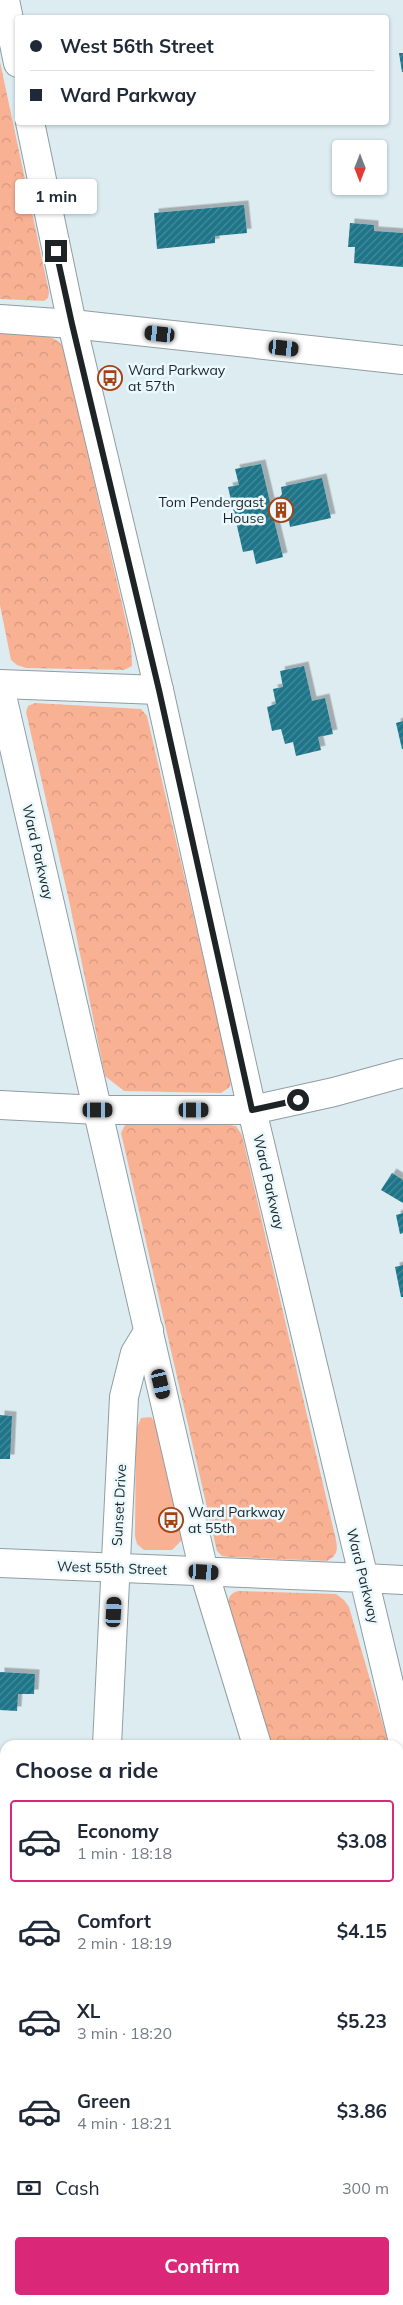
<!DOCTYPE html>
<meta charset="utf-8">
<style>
:root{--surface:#fff;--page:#f2f2f3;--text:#1f2937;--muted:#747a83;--line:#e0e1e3;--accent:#db2777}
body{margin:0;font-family:Mulish,sans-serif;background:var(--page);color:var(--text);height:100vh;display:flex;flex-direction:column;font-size:19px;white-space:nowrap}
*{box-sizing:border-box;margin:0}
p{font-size:16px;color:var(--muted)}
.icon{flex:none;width:28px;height:28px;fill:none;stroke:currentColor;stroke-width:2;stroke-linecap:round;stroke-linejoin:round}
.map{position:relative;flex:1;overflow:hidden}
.details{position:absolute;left:0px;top:1740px;width:404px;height:565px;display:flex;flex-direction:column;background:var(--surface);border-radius:15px 15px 0 0;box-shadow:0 1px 4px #0004}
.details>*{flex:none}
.guide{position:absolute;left:15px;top:15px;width:374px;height:110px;border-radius:5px;box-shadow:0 1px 4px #0004;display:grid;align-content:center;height:110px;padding:0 15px;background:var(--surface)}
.needle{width:32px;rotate:180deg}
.controls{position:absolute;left:332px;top:140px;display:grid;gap:10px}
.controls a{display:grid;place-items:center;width:55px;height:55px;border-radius:5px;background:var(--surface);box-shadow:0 1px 4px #0004;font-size:25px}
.end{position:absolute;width:22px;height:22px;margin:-11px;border:6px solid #1e2426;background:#fff;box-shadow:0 0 0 2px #fff}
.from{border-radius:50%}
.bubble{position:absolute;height:35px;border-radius:5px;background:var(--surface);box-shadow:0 1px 4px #0004;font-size:16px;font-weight:700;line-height:35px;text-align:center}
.car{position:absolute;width:15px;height:30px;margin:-15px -8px;border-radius:6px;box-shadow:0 0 4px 1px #0007;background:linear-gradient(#222 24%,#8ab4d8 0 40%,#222 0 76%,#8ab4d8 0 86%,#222 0)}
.guide b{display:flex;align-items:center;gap:18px;height:48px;font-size:19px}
.guide b+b{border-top:1px solid var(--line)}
.guide i{width:12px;height:12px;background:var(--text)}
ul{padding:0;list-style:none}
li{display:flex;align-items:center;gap:15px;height:82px;margin:0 10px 8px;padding:0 5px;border:2px solid transparent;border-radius:5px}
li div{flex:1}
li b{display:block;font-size:19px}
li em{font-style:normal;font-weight:700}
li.current{border-color:var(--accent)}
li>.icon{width:45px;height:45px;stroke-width:1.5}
h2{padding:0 15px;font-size:22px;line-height:60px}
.pay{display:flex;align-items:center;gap:12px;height:55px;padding:0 15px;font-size:19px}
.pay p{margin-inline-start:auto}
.action{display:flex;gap:10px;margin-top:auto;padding:10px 15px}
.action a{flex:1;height:58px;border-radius:5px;background:var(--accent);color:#fff;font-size:20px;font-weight:700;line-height:58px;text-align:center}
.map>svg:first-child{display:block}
.green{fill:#f9b194}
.park{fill:url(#park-crowns)}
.building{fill:url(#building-hatch);filter:url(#shadow)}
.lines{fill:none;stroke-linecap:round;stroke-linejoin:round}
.minor-casing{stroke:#8f9ea3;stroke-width:30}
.major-casing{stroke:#8f9ea3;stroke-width:30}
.minor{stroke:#fff;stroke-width:28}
.major{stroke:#fff;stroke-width:28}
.route{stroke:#1e2426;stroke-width:6}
.labels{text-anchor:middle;stroke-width:5;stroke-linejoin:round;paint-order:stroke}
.poi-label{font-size:14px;fill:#1e2426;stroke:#e9f9fe;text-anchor:start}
.street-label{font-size:14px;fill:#1e2426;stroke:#e9f9fe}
</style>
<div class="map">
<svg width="403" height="2305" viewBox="0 0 403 2305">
<defs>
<pattern id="park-crowns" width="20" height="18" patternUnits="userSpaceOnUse" patternTransform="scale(1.25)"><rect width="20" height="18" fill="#f9b194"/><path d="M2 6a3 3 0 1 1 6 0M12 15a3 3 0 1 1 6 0" fill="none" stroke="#d5987f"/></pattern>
<pattern id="building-hatch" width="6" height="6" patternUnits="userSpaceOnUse" patternTransform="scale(1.25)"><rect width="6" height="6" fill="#1c7489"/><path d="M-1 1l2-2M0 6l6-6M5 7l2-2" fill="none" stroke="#4c8a99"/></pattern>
<filter id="shadow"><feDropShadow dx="4.5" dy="-4.5" stdDeviation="0" flood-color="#0004"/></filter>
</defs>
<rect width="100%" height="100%" fill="#dcecf1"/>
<!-- green -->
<path class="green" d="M151 1417 157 1425 182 1540 172 1550H144L137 1544 135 1536 136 1430 141 1418Z"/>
<!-- park -->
<path class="park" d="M0 62 49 292 48 298 44 301 0 299Z
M0 331C21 333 49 330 63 346L131 643 132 666 124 670 26 668 17 665 11 660 0 605Z
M35 703 141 709 147 716 231 1077 230 1087 221 1093 124 1091 105 1076 70 905 26 712 28 706Z
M139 1123 224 1124 236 1126 242 1135 336 1540C338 1551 337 1555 327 1561L231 1557 222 1556 217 1551 121 1133 125 1125Z
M238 1591 336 1594 344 1600 349 1607 389 1745H264L228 1609C228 1599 228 1594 238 1591Z
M399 1774 403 1787V2076L399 2068Z"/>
<!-- building -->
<path class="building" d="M399 53H403V72H402Z
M244 205 247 233 215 236V243L157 249 154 213Z
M350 223 374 225V231L403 233V267L354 263 355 247H348Z
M261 464 270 502 277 501 282 494 281 487 322 478 331 518 290 527 289 521 281 519 274 520 283 557 256 564 253 550 243 552 228 487 239 485 235 469Z
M304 666 312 701 325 698 333 734 318 737 321 750 296 756 293 742 285 744 281 729 272 731 267 707 276 704 273 689 283 687 280 671Z
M403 721V749H402L396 723Z
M392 1173 403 1180V1203L381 1190Z
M403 1213V1233L400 1234 396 1215Z
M403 1265V1297H401L395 1267Z
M0 1415 12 1416 10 1459H0Z
M0 1672 35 1674 34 1694H18L17 1711 0 1710Z
M0 1856H5V1930H0Z
M308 2300H358L361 2305H312Z"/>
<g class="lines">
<defs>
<path id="minor" d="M0 319 72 324 403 360
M0 684 159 690
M0 1105 98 1110H252L334 1092 403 1073
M364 1578 403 1580
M107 1745 124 1397 135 1353 149 1330
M0 2048H5
M84 2305V2300"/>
<path id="major" d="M5 0 18 63
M30 122 72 324 159 690 252 1110 403 1742
M0 687 204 1572 257 1745
M0 1563 364 1578
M399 2089 403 2097"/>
</defs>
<!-- minor casing -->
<use href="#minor" class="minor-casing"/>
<!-- major casing -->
<use href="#major" class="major-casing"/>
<!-- minor -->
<use href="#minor" class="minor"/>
<!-- major -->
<use href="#major" class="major"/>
</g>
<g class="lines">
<!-- route -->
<path class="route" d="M56 251 72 324 159 690 252 1110 298 1100"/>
</g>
<!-- icons -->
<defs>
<symbol id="bus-ring" viewBox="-11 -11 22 22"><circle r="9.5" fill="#e9f9fe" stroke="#a64210" stroke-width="1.5"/><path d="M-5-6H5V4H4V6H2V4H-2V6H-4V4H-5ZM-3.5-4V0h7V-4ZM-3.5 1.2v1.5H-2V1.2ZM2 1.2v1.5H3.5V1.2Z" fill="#a64210"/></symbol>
<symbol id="building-ring" viewBox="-11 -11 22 22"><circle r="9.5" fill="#e9f9fe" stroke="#a64210" stroke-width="1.5"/><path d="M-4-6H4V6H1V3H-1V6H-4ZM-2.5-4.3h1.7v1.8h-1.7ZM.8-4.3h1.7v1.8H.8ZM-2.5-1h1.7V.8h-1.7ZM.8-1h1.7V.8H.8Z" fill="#a64210"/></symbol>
</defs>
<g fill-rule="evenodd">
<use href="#bus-ring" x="96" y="364" width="28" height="28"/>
<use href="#building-ring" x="267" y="496" width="28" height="28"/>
<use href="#bus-ring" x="157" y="1506" width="28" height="28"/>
</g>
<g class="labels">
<!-- poi labels -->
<g class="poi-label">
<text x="128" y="375">Ward Parkway<tspan x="128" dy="16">at 57th</tspan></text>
<text x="264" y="507" text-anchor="end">Tom Pendergast<tspan x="264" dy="16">House</tspan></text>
<text x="188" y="1517">Ward Parkway<tspan x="188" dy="16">at 55th</tspan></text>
</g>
<!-- street labels -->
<g class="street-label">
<text transform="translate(38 852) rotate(77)" y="5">Ward Parkway</text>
<text transform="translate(269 1182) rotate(77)" y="5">Ward Parkway</text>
<text transform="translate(119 1505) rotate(-87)" y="5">Sunset Drive</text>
<text transform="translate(112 1568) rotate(2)" y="5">West 55th Street</text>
<text transform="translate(363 1576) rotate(76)" y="5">Ward Parkway</text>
</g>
</g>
</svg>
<div class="controls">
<a><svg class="needle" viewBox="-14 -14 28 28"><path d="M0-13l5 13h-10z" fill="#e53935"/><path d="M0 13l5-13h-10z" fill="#747a83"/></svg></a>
</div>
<i class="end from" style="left:298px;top:1100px"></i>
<i class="end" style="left:56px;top:251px"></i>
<div class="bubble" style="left:15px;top:179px;width:82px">1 min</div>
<i class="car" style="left:160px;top:334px;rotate:276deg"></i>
<i class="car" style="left:284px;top:348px;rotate:96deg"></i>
<i class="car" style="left:98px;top:1110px;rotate:90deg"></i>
<i class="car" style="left:194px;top:1110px;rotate:90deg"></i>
<i class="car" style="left:161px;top:1384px;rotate:167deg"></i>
<i class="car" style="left:204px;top:1572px;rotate:93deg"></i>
<i class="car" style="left:114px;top:1612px;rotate:3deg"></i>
<div class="guide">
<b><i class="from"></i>West 56th Street</b>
<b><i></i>Ward Parkway</b>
</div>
<section class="details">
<h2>Choose a ride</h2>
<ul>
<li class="current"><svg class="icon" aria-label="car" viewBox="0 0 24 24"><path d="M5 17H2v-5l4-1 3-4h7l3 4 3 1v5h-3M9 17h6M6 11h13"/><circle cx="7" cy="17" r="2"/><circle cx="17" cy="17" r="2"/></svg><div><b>Economy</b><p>1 min · 18:18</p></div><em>$3.08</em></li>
<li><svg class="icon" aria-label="car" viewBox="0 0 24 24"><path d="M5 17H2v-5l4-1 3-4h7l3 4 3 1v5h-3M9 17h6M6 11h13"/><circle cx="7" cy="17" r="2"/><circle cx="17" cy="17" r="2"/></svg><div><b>Comfort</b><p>2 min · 18:19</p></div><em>$4.15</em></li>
<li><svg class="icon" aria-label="car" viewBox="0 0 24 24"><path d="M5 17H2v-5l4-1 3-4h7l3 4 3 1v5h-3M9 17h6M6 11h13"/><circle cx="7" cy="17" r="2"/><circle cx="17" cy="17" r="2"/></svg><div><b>XL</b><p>3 min · 18:20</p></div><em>$5.23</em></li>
<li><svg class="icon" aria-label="car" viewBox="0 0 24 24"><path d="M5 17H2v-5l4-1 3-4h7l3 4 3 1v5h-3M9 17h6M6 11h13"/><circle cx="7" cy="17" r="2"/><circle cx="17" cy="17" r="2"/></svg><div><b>Green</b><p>4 min · 18:21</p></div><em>$3.86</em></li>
</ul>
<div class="pay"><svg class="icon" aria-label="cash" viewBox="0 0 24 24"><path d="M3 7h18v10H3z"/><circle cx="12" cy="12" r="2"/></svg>Cash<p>300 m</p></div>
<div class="action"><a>Confirm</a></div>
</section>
</div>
